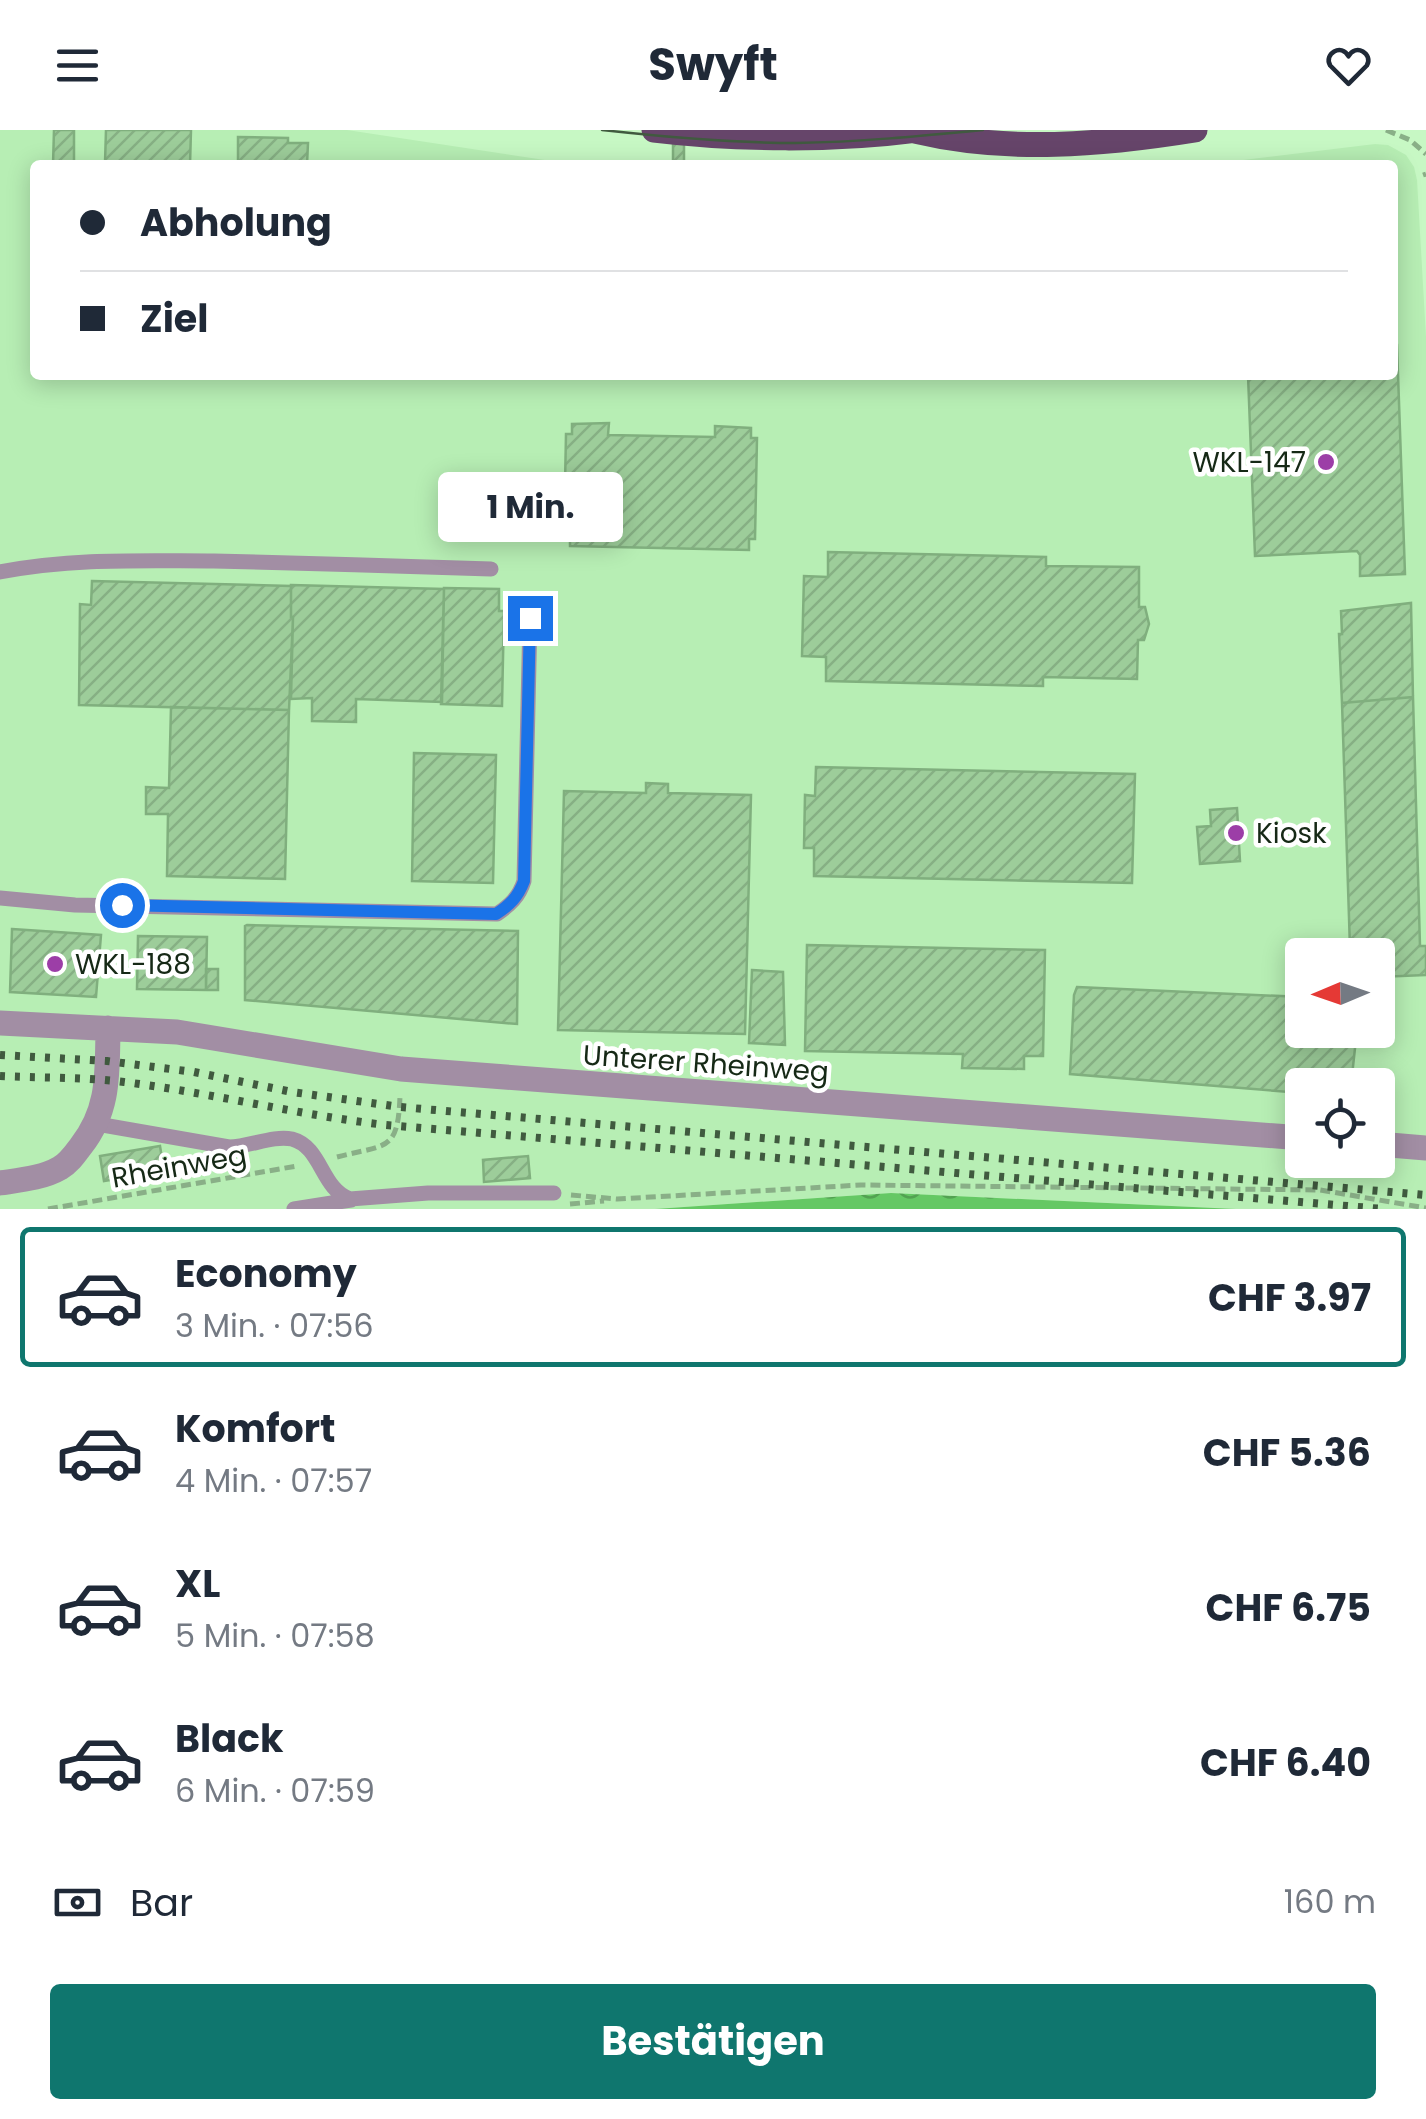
<!DOCTYPE html>
<html lang="de">
<meta charset="utf-8">
<style>
:root{--surface:#fff;--page:#f2f2f3;--text:#1f2937;--muted:#747a83;--line:#e0e1e3;--accent:#0f766e}
body{margin:0;font-family:Poppins,sans-serif;background:var(--page);color:var(--text);height:100vh;display:flex;flex-direction:column;font-size:38px;white-space:nowrap}
*{box-sizing:border-box;margin:0}
p{font-size:32px;color:var(--muted)}
.icon{flex:none;width:55px;height:55px;fill:none;stroke:currentColor;stroke-width:2;stroke-linecap:round;stroke-linejoin:round}
.map{position:relative;height:1079px;overflow:hidden}
.side{display:flex;flex-direction:column;background:var(--surface);flex:1}
.side>*{flex:none}
.banner{position:absolute;left:30px;top:30px;width:1368px;height:220px;border-radius:10px;box-shadow:0 5px 25px #0003;display:grid;align-content:center;height:220px;padding:0 50px;background:var(--surface)}
.needle{width:65px;rotate:268deg}
.tools{position:absolute;left:1285px;top:808px;display:grid;gap:20px}
.tools a{display:grid;place-items:center;width:110px;height:110px;border-radius:10px;background:var(--surface);box-shadow:0 5px 25px #0003;font-size:50px}
.end{position:absolute;width:45px;height:45px;margin:-22px;border:12px solid #1a73e8;background:#fff;box-shadow:0 0 0 5px #fff}
.from{border-radius:50%}
.bubble{position:absolute;height:70px;border-radius:10px;background:var(--surface);box-shadow:0 5px 25px #0003;font-size:32px;font-weight:700;line-height:70px;text-align:center}
.banner b{display:flex;align-items:center;gap:35px;height:95px;font-size:38px}
.banner b+b{border-top:2px solid var(--line)}
.banner i{width:25px;height:25px;background:var(--text)}
ul{padding:18px 0 0;list-style:none}
li{display:flex;align-items:center;gap:30px;height:140px;margin:0 20px 15px;padding:0 30px;border:5px solid transparent;border-radius:10px}
li div{flex:1}
li b{display:block;font-size:38px}
li em{font-style:normal;font-weight:700}
li.on{border-color:var(--accent)}
li>.icon{width:90px;height:90px;stroke-width:1.5}
.pay{display:flex;align-items:center;gap:25px;height:110px;padding:0 50px;font-size:38px}
.pay p{margin-inline-start:auto}
.button{display:flex;gap:20px;margin-top:auto;padding:20px 50px}
.button a{flex:1;height:115px;border-radius:10px;background:var(--accent);color:#fff;font-size:40px;font-weight:700;line-height:115px;text-align:center}
header{display:flex;justify-content:space-between;align-items:center;height:130px;padding:0 50px;background:var(--surface);font-size:45px;font-weight:700}
.map>svg:first-child{display:block}
.built{fill:#b7eeb4;fill-rule:evenodd}
.water{fill:url(#water-waves)}
.building{fill:url(#building-hatch);stroke:#80af7e;stroke-width:2.5}
.lines{fill:none;stroke-linecap:round;stroke-linejoin:round}
.path{stroke:#89af87;stroke-width:5;stroke-dasharray:10 5;stroke-linecap:butt}
.lane{stroke:#a28ea4;stroke-width:15}
.street{stroke:#a28ea4;stroke-width:25}
.primary{stroke:#66456a;stroke-width:25}
.tram{stroke:#405a3f;stroke-width:2.5}
.rail{stroke:#405a3f;stroke-width:8;stroke-dasharray:5 10;stroke-linecap:butt}
.route{stroke:#1a73e8;stroke-width:12}
.poi-dot{fill:#9c3ea7;stroke:#fff;stroke-width:4}
.labels{text-anchor:middle;stroke-width:9;stroke-linejoin:round;paint-order:stroke}
.poi-label{font-size:28px;fill:#162916;stroke:#fff;text-anchor:start}
.street-label{font-size:28px;fill:#162916;stroke:#fff}
</style>
<header><svg class="icon" aria-label="menu" viewBox="0 0 24 24"><path d="M4 6h16M4 12h16M4 18h16"/></svg>Swyft<svg class="icon" aria-label="heart" viewBox="0 0 24 24"><path d="M12 20l-8-8c-3-5 5-10 8-4 3-6 11-1 8 4z"/></svg></header>
<div class="map">
<svg width="1426" height="1079" viewBox="0 0 1426 1079">
<defs>
<pattern id="water-waves" width="16" height="10" patternUnits="userSpaceOnUse" patternTransform="scale(2.5)"><rect width="16" height="10" fill="#65c864"/><path d="M0 5q4-4 8 0t8 0" fill="none" stroke="#52a251"/></pattern>
<pattern id="building-hatch" width="6" height="6" patternUnits="userSpaceOnUse" patternTransform="scale(2.5)"><rect width="6" height="6" fill="#9dcd9a"/><path d="M-1 1l2-2M0 6l6-6M5 7l2-2" fill="none" stroke="#86b084"/></pattern>
</defs>
<rect width="100%" height="100%" fill="#c7f8c4"/>
<!-- built -->
<path class="built" d="M0 0H347L578 35H35V245H1392V35H1202L1375 14 1388 15 1406 25 1414 37 1417 50 1426 207V1079H1236L891 1063 655 1079H0ZM1302 825H1378V900H1302ZM1302 955H1378V1030H1302Z"/>
<!-- water -->
<path class="water" d="M891 1063 1236 1079H655Z"/>
<!-- building -->
<path class="building" d="M54 0H74V35H53Z
M106 0H191L190 35 105 33Z
M673 0H684V35H673Z
M238 7 288 8V13H308L307 35H238Z
M1392 215H1397L1405 444 1360 446V425L1357 421 1255 426 1248 245H1392Z
M609 293 608 305 715 307V296L751 298V308H757L755 409H749V420L570 416V405H564L566 304H572V294Z
M828 422 1046 427V436L1139 437V477H1145L1149 494 1144 510H1138L1137 549 1043 547V556L826 551V527L802 526 804 446 828 447Z
M92 451 291 456V487H293L289 580 79 575 80 474 91 475Z
M291 455 444 459 442 572 356 569V592L312 591V568L291 569 293 487H291Z
M444 458 499 459V481H504L502 576 441 574Z
M1411 473 1413 567 1342 573 1339 504H1342L1341 481Z
M1413 567 1420 816H1426V845L1378 847V825H1345V818H1350L1342 573Z
M171 577 289 580 285 749 167 746 168 684H146V657L169 658Z
M414 623 496 625 493 753 412 751Z
M816 637 1135 644 1132 753 814 746V718H804L805 665 815 666Z
M646 653 668 654V663L751 665 745 904 558 900 564 661 646 663Z
M1237 678 1240 731 1200 734 1197 697 1211 696 1210 680Z
M247 795 518 801 517 894 245 870V796Z
M12 799 101 805 96 867 10 862Z
M138 806 207 807 206 860 137 859Z
M807 815 1045 820 1043 926H1024V939L962 938 963 924 805 921Z
M206 839H218V860H206Z
M752 840 783 842 785 915 749 913Z
M1077 857 1302 867V900H1357L1351 955H1302V963L1070 944 1074 865Z
M160 1016 164 1041 104 1051 100 1026Z
M528 1026 530 1048 484 1052 483 1030Z"/>
<g class="lines">
<!-- path -->
<path class="path" d="M1386 0 1410 10 1426 24
M1423 45 1426 44
M337 1027C386 1014 398 1023 400 966
M571 1065 617 1069 861 1055 1320 1060 1426 1078
M570 1074 604 1071
M48 1079 297 1036"/>
<!-- lane -->
<path class="lane" d="M0 442C74 428 139 431 214 431 306 433 399 436 491 439
M0 768 75 775 497 784C510 775 519 767 524 751L530 488
M97 994 229 1017C249 1017 273 1005 292 1009 322 1017 321 1059 350 1069L428 1063H554
M294 1079 351 1070"/>
<!-- street -->
<path class="street" d="M0 893 177 902 401 939 1302 1008
M1378 1014 1426 1018
M0 1053C20 1050 43 1048 60 1038 69 1033 75 1024 81 1016 110 979 107 943 108 898"/>
<!-- primary -->
<path class="primary" d="M654 0C738 10 833 11 917 0
M915 1C1008 23 1102 15 1195 0"/>
<!-- tram -->
<path class="tram" d="M602 0C666 7 731 13 796 13 859 12 921 6 983 0"/>
<!-- rail -->
<path class="rail" d="M0 925 107 931 194 942 292 962 400 977 1426 1065
M0 946C41 948 83 947 124 952 212 963 298 985 386 995L1383 1079"/>
</g>
<g class="lines">
<!-- route -->
<path class="route" d="M122 775 496 784C510 775 518 767 524 751L530 488"/>
</g>
<!-- markers -->
<g class="poi-dot">
<circle cx="1326" cy="332" r="10"/>
<circle cx="1236" cy="703" r="10"/>
<circle cx="55" cy="834" r="10"/>
</g>
<g class="labels">
<!-- poi labels -->
<g class="poi-label">
<text x="1306" y="342" text-anchor="end">WKL-147</text>
<text x="1256" y="713">Kiosk</text>
<text x="75" y="844">WKL-188</text>
</g>
<!-- street labels -->
<g class="street-label">
<text transform="translate(706 933) rotate(4)" y="10">Unterer Rheinweg</text>
<text transform="translate(179 1036) rotate(-10)" y="10">Rheinweg</text>
</g>
</g>
</svg>
<div class="tools">
<a><svg class="needle" viewBox="-14 -14 28 28"><path d="M0-13l5 13h-10z" fill="#e53935"/><path d="M0 13l5-13h-10z" fill="#747a83"/></svg></a>
<a><svg class="icon" aria-label="locate" viewBox="0 0 24 24"><circle cx="12" cy="12" r="6"/><path d="M12 2v4M12 18v4M2 12h4M18 12h4"/></svg></a>
</div>
<i class="end from" style="left:122px;top:775px"></i>
<i class="end" style="left:530px;top:488px"></i>
<div class="bubble" style="left:438px;top:342px;width:185px">1 Min.</div>
<div class="banner">
<b><i class="from"></i>Abholung</b>
<b><i></i>Ziel</b>
</div>
</div>
<section class="side">
<ul>
<li class="on"><svg class="icon" aria-label="car" viewBox="0 0 24 24"><path d="M5 17H2v-5l4-1 3-4h7l3 4 3 1v5h-3M9 17h6M6 11h13"/><circle cx="7" cy="17" r="2"/><circle cx="17" cy="17" r="2"/></svg><div><b>Economy</b><p>3 Min. · 07:56</p></div><em>CHF 3.97</em></li>
<li><svg class="icon" aria-label="car" viewBox="0 0 24 24"><path d="M5 17H2v-5l4-1 3-4h7l3 4 3 1v5h-3M9 17h6M6 11h13"/><circle cx="7" cy="17" r="2"/><circle cx="17" cy="17" r="2"/></svg><div><b>Komfort</b><p>4 Min. · 07:57</p></div><em>CHF 5.36</em></li>
<li><svg class="icon" aria-label="car" viewBox="0 0 24 24"><path d="M5 17H2v-5l4-1 3-4h7l3 4 3 1v5h-3M9 17h6M6 11h13"/><circle cx="7" cy="17" r="2"/><circle cx="17" cy="17" r="2"/></svg><div><b>XL</b><p>5 Min. · 07:58</p></div><em>CHF 6.75</em></li>
<li><svg class="icon" aria-label="car" viewBox="0 0 24 24"><path d="M5 17H2v-5l4-1 3-4h7l3 4 3 1v5h-3M9 17h6M6 11h13"/><circle cx="7" cy="17" r="2"/><circle cx="17" cy="17" r="2"/></svg><div><b>Black</b><p>6 Min. · 07:59</p></div><em>CHF 6.40</em></li>
</ul>
<div class="pay"><svg class="icon" aria-label="cash" viewBox="0 0 24 24"><path d="M3 7h18v10H3z"/><circle cx="12" cy="12" r="2"/></svg>Bar<p>160 m</p></div>
<div class="button"><a>Bestätigen</a></div>
</section>
